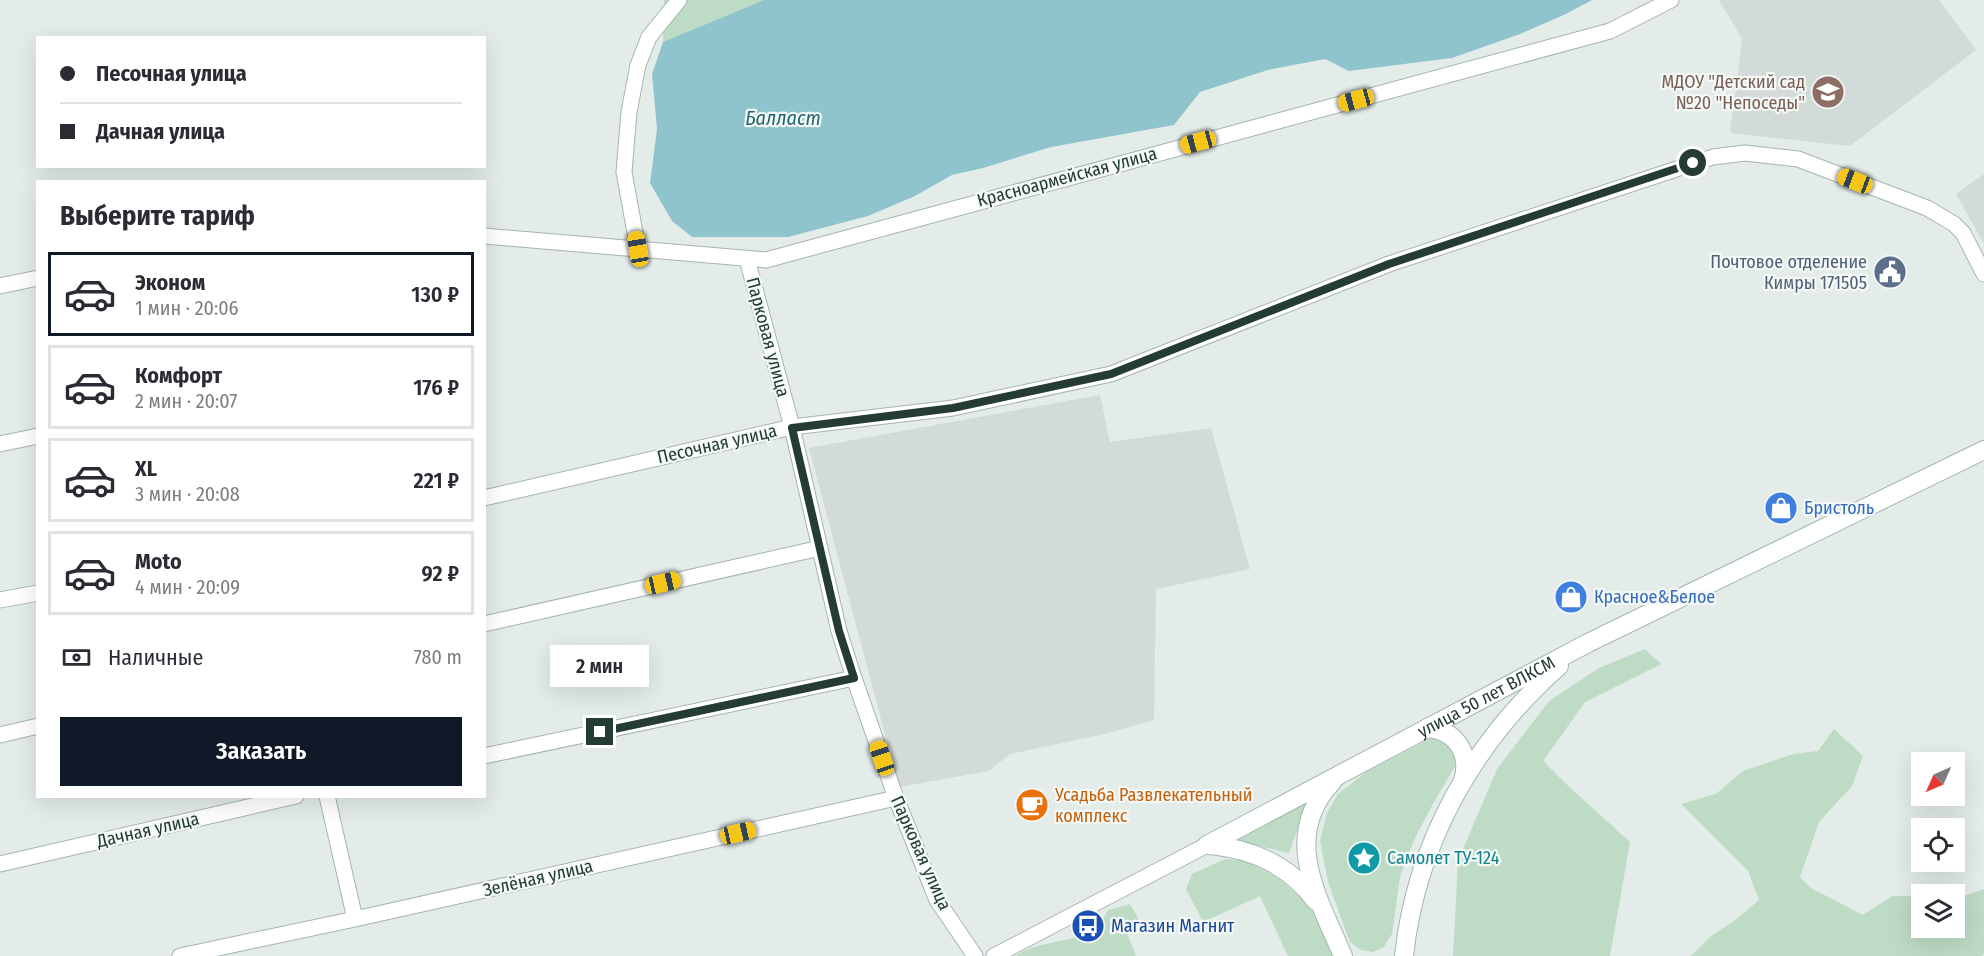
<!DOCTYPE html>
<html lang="ru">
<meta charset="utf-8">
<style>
:root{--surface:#fff;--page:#f2f2f3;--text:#2b2b33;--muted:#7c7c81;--line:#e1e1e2;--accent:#111827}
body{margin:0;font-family:"Fira Sans Condensed",sans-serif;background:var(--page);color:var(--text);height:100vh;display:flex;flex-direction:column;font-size:22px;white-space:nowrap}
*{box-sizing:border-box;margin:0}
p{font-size:20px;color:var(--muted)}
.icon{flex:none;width:33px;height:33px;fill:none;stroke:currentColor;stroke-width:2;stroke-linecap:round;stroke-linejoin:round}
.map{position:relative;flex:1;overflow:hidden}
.panel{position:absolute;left:36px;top:180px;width:450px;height:618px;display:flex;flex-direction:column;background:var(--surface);border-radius:0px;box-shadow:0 6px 24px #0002}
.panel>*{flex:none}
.top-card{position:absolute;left:36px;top:36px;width:450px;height:132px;border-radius:0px;box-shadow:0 6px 24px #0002;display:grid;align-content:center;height:132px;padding:0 24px;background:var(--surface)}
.needle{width:39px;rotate:225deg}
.tools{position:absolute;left:1911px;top:752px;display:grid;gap:12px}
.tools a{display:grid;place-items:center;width:54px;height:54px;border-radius:0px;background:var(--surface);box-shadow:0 6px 24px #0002;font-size:30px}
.end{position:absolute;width:27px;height:27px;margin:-14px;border:8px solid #243c35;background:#fff;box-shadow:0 0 0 3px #fff}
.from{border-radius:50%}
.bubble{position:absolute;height:42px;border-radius:0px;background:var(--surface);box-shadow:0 6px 24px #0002;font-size:20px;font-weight:600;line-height:42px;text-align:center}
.car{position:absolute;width:18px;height:36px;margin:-18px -9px;border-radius:8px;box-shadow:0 0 4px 2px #0007;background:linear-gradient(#f5c518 24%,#345 0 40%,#f5c518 0 76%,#345 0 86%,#f5c518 0)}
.top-card b{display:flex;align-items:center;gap:21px;height:57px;font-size:22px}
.top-card b+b{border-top:2px solid var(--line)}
.top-card i{width:15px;height:15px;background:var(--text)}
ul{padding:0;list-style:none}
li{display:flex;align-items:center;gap:18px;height:84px;margin:0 12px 9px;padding:0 12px;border:3px solid var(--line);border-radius:0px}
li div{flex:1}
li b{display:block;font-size:22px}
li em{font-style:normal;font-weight:600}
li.active{border-color:var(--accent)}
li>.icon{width:54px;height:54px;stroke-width:1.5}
h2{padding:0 24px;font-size:27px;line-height:72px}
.pay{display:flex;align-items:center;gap:15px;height:66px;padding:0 24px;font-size:22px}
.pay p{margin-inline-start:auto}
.cta{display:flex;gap:12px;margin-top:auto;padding:12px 24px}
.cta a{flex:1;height:69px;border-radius:0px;background:var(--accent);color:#fff;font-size:24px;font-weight:600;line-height:69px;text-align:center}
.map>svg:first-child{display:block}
.built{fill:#d2dbd7}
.green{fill:#bedbc5}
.water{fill:#90c4cc}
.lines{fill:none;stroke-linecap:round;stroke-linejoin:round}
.street-casing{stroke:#a6b4af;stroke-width:17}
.secondary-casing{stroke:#a2b7af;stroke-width:20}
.street{stroke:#fff;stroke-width:15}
.secondary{stroke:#fff;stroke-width:18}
.route{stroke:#243c35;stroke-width:8}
.labels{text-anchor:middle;stroke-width:4.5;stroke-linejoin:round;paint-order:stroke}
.education-label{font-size:18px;fill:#785e54;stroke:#f4f8f6;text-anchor:end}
.street-label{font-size:18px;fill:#243c35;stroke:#f4f8f6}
.service-label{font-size:18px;fill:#4e5e75;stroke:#f4f8f6;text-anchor:end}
.shop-label{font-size:18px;fill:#366cbe;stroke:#f4f8f6;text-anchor:start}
.food-label{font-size:18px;fill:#c56008;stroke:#f4f8f6;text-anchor:start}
.culture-label{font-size:18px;fill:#0d838f;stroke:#f4f8f6;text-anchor:start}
.transit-label{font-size:18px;fill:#164399;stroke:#f4f8f6;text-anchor:start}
.water-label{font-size:20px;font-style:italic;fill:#236773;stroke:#f4f8f6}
</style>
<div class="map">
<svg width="1984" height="956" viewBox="0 0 1984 956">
<rect width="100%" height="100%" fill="#e3ece8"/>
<!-- built -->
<path class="built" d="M1719 0H1939L1976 50 1850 146 1730 133 1742 39Z
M1984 174V244L1956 194Z
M1100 395 1110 442 1211 428 1250 569 1156 589 1154 720 1105 734 1010 754 989 771 899 787 809 448Z"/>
<!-- green -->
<path class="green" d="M664 0H764L663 42Z
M1645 649 1661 664 1585 702 1543 761 1564 782 1630 842 1610 956H1453L1458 861 1497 769 1549 701 1599 668Z
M1834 729 1863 756 1852 786 1819 822 1800 877 1811 888 1863 915 1892 896H1921L1922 927H1954L1955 897H1961L1984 889V954L1982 956H1691L1711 936 1734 921 1759 900 1748 871 1681 804 1716 794 1743 771 1793 754 1818 751Z
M1434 737 1447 741 1455 751 1456 765 1435 800 1414 840 1400 877 1392 934 1384 947 1373 952 1361 950 1350 942 1328 882 1320 841 1327 813 1338 794 1366 772Z
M1308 800 1289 853 1233 840Z
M1225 859 1245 861 1277 877 1314 909 1335 956H1288L1260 896 1203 922 1186 889 1192 874Z
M1130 904 1141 923 1127 933 1136 956H1016C1035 940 1086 942 1099 926 1102 921 1105 915 1108 910Z"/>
<!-- water -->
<path class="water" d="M764 0H1592L1566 14 1520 34 1452 58 1349 71 1325 59 1268 70 1200 92 1174 125 1051 147 983 168 952 175 915 196 868 216 788 237H692L672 221 650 183 657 129 652 74 663 42Z"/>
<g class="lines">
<defs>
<path id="street" d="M484 236 766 260 1610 31 1671 0
M638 249 624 172 629 112 638 65 649 37 679 0
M747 259 792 427 839 631 854 678 896 798 937 900 975 956
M0 286 38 278
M0 444 38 436
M484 498 792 427 953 408 1111 374 1389 264 1713 157 1745 153 1798 159 1927 208 1954 224 1963 233 1984 274
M0 600 38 593
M484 624 820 548
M0 735 38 726
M484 756 854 678
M327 796 355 919
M0 864 296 796
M180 956 355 919 896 798
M994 956 1207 845"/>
<g id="secondary">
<path d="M1427 728C1453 729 1470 751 1464 777"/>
<path d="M1333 781C1280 836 1318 897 1343 956"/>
<path id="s1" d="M1207 845 1588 643 1984 450"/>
<path d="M1207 845C1251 848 1289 865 1316 901"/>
<path d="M1404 956C1416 843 1474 741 1559 666"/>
</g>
</defs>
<!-- street casing -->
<use href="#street" class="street-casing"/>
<!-- secondary casing -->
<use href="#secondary" class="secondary-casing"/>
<!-- street -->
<use href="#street" class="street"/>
<!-- secondary -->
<use href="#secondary" class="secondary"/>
</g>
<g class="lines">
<!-- route -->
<path class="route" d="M600 732 854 678 839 631 792 428 953 408 1111 374 1389 264 1693 163"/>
</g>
<!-- icons -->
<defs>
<symbol id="school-disc" viewBox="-11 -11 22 22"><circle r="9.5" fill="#8d6e63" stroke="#f4f8f6"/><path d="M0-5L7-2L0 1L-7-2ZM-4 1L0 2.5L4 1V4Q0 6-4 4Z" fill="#fff"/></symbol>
<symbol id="civic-disc" viewBox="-11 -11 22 22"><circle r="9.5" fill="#5c6f8a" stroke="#f4f8f6"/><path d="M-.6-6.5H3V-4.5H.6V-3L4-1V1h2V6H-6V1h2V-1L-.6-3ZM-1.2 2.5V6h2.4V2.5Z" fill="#fff"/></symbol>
<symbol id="shop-disc" viewBox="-11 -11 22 22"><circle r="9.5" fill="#3f7fe0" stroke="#f4f8f6"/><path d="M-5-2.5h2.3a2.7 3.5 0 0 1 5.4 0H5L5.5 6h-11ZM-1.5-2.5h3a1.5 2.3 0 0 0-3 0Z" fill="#fff"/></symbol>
<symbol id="cafe-disc" viewBox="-11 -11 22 22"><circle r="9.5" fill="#e8710a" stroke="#f4f8f6"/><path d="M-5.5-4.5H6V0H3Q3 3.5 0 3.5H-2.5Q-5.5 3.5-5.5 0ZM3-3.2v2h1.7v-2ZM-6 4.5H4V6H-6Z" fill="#fff"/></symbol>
<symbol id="sight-disc" viewBox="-11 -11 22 22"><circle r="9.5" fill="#0f9aa8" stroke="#f4f8f6"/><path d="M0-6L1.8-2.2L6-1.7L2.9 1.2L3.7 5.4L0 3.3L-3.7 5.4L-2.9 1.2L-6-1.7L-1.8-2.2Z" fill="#fff"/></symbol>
<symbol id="bus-disc" viewBox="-11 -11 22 22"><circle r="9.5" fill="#1a4fb4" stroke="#f4f8f6"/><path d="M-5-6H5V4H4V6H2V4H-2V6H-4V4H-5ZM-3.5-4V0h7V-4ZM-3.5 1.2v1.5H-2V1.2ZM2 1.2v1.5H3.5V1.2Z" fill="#fff"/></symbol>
</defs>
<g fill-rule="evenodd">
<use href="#school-disc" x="1809" y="73" width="38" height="38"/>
<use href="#civic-disc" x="1871" y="253" width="38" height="38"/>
<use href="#shop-disc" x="1762" y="489" width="38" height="38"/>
<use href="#shop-disc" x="1552" y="578" width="38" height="38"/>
<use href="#cafe-disc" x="1013" y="786" width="38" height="38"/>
<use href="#sight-disc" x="1345" y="839" width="38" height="38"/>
<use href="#bus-disc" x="1069" y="907" width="38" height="38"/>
</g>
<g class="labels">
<!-- education labels -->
<g class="education-label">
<text x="1805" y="88">МДОУ "Детский сад<tspan x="1805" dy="21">№20 "Непоседы"</tspan></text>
</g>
<!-- street labels -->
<g class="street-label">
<text transform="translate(1067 177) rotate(-15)" y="6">Красноармейская улица</text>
<text transform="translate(768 337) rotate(75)" y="6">Парковая улица</text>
<text transform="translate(717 444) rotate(-13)" y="6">Песочная улица</text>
<text dy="6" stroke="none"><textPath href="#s1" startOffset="316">улица 50 лет ВЛКСМ</textPath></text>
<text transform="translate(148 830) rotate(-13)" y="6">Дачная улица</text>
<text transform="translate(921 853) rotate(66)" y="6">Парковая улица</text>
<text transform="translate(538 878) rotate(-13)" y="6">Зелёная улица</text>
</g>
<!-- service labels -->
<g class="service-label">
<text x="1867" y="268">Почтовое отделение<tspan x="1867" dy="21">Кимры 171505</tspan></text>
</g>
<!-- shop labels -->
<g class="shop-label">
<text x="1804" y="514">Бристоль</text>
<text x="1594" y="603">Красное&amp;Белое</text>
</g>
<!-- food labels -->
<g class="food-label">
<text x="1055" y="801">Усадьба Развлекательный<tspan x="1055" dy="21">комплекс</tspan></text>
</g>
<!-- culture labels -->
<g class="culture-label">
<text x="1387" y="864">Самолет ТУ-124</text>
</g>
<!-- transit labels -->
<g class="transit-label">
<text x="1111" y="932">Магазин Магнит</text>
</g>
<!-- water labels -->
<g class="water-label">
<text x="783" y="125">Балласт</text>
</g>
</g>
</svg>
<div class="tools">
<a><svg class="needle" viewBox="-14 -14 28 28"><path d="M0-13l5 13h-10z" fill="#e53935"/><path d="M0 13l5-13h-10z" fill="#7c7c81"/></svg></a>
<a><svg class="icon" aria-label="locate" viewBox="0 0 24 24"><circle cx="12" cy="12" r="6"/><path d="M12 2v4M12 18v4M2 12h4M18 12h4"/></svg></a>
<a><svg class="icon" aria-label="layers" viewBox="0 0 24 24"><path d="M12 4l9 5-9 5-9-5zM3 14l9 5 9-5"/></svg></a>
</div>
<i class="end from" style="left:1693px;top:163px"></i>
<i class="end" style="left:600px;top:732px"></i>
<div class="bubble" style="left:550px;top:645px;width:99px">2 мин</div>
<i class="car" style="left:1356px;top:100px;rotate:255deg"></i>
<i class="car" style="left:1198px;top:142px;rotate:255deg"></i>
<i class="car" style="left:1855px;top:181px;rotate:291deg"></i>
<i class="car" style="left:638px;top:249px;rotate:350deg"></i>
<i class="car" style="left:663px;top:583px;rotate:77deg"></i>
<i class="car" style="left:882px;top:758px;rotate:341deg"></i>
<i class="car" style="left:738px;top:833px;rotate:77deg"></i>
<div class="top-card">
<b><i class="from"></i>Песочная улица</b>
<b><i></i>Дачная улица</b>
</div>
<section class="panel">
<h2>Выберите тариф</h2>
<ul>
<li class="active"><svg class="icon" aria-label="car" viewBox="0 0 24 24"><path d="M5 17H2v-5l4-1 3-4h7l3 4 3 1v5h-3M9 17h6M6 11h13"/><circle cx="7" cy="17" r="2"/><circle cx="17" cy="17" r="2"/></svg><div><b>Эконом</b><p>1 мин · 20:06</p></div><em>130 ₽</em></li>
<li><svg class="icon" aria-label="car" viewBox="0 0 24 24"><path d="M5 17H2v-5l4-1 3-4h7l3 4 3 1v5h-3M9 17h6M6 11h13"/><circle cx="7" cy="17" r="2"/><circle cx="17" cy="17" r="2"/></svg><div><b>Комфорт</b><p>2 мин · 20:07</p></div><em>176 ₽</em></li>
<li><svg class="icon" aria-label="car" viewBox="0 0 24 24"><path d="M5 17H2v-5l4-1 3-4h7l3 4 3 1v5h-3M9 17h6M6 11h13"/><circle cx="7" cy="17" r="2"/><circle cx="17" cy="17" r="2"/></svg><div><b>XL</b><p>3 мин · 20:08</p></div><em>221 ₽</em></li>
<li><svg class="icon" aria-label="car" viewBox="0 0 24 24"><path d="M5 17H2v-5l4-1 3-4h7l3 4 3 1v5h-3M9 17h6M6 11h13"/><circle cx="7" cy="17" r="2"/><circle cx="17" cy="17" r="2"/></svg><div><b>Moto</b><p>4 мин · 20:09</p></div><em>92 ₽</em></li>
</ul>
<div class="pay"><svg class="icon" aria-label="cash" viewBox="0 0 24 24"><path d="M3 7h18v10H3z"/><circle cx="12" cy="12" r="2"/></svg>Наличные<p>780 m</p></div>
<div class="cta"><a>Заказать</a></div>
</section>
</div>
